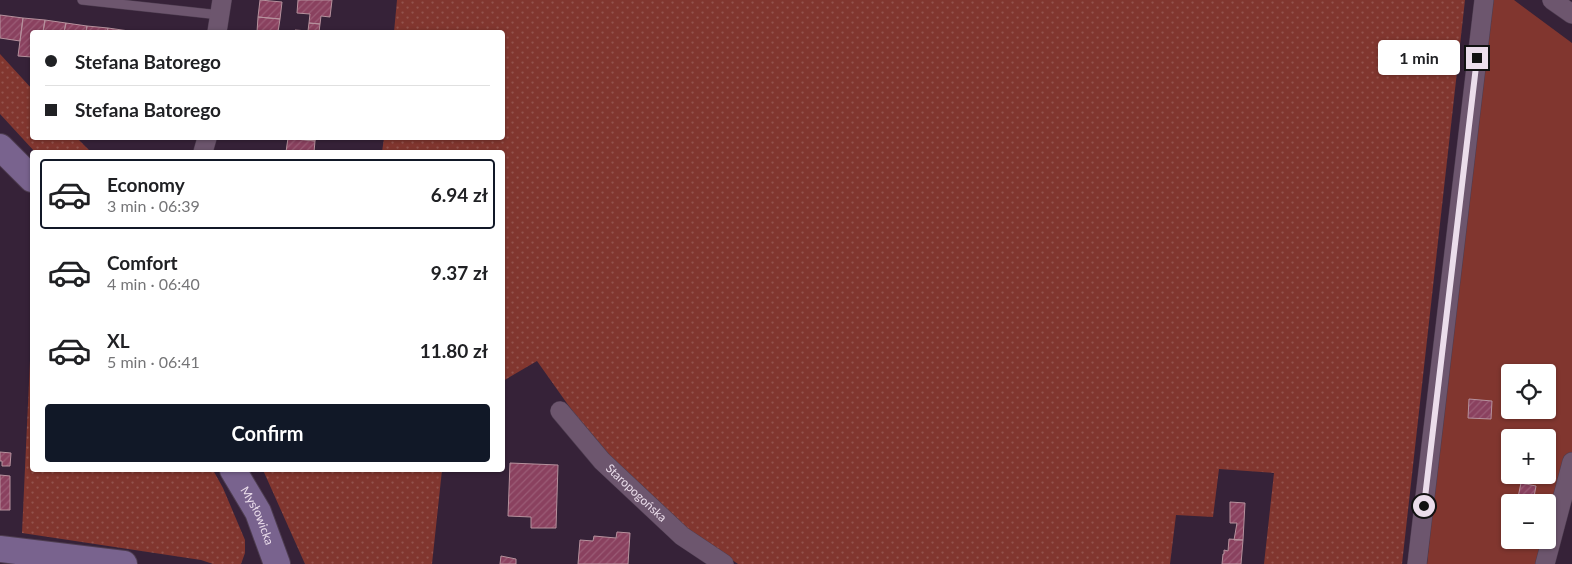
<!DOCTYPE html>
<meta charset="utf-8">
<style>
:root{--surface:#fff;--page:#f6f6f6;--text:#202124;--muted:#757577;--line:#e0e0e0;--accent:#111827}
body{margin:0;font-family:Lato,sans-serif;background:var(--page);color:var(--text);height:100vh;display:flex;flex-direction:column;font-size:19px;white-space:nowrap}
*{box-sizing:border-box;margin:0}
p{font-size:16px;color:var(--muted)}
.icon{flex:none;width:28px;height:28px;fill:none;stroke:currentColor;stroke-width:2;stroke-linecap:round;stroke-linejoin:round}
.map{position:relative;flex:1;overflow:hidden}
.panel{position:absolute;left:30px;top:150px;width:475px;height:322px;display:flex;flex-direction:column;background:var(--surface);border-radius:5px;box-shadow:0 1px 4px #0004}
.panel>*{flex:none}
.top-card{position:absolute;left:30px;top:30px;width:475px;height:110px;border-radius:5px;box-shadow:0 1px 4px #0004;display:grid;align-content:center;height:110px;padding:0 15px;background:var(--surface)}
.buttons{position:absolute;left:1501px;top:364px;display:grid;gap:10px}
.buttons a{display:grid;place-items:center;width:55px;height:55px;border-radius:5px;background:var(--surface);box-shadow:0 1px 4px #0004;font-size:25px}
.end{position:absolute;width:22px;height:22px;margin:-11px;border:6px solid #ebddeb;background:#111;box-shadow:0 0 0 2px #111}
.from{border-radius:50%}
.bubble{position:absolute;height:35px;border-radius:5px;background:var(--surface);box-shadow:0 1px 4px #0004;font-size:16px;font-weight:700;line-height:35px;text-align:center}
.top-card b{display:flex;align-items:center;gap:18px;height:48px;font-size:19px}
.top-card b+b{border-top:1px solid var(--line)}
.top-card i{width:12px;height:12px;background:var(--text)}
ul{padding:9px 0 0;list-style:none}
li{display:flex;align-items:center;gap:15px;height:70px;margin:0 10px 8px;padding:0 5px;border:2px solid transparent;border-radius:5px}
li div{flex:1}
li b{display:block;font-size:19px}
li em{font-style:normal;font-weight:700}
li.current{border-color:var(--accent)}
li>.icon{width:45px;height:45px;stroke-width:1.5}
.button{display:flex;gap:10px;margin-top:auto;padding:10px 15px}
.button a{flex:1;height:58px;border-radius:5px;background:var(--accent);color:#fff;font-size:20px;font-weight:700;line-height:58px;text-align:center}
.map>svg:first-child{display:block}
.grass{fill:url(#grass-dots)}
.garden{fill:#81362f;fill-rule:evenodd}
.building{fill:url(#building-hatch);stroke:#b6919d}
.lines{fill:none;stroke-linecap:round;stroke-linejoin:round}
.lane-casing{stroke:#4e3d50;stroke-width:10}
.street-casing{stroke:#4e3d50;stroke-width:20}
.secondary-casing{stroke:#4e3d50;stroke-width:28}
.lane{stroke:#6d566e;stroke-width:9}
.street{stroke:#6d566e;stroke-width:19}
.secondary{stroke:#79638e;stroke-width:26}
.route{stroke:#ebddeb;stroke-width:6}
.labels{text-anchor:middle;stroke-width:4;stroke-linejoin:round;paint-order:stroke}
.street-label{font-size:12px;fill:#ebddeb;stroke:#362238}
</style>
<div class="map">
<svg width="1572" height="564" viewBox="0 0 1572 564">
<defs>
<pattern id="grass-dots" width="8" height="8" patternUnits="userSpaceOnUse" patternTransform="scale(1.25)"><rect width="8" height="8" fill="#81362f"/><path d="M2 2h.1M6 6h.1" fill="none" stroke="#93534d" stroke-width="1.8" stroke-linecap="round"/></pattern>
<pattern id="building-hatch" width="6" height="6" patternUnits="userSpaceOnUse" patternTransform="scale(1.25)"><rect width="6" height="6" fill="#8a415f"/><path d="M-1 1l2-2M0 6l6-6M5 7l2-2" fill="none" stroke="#9b5c76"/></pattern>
</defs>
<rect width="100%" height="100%" fill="#362238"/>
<!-- grass -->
<path class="grass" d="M397 0H1465L1402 564H1264L1274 473 1219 469 1213 517 1176 515 1170 564H738L687 530 605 457 537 361 503 381 502 152H382L384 138H502V32H394Z
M0 54 32 89V138H77L91 152H35L0 114Z
M32 317V470H213L223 488 245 540V553L241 564H213L201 560 22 533Z
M263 470H442L432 564H305Z"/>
<!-- garden -->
<path class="garden" d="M1484 0H1514L1572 43V462L1545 564H1427ZM1510 372H1548V410H1510ZM1510 438H1548V475H1510ZM1510 502H1548V540H1510Z"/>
<!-- building -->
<path class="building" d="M260 0 282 2 280 19 258 17Z
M298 0H332L330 17 321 16 320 24 309 23 310 14 297 13Z
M0 15 23 18 20 41 0 38Z
M258 17 280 19 278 32H257Z
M23 18 45 20 43 32H32V57L18 56Z
M45 20 66 23 64 32H43Z
M66 23 87 26 86 32H64Z
M309 23 320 24 319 32H294L295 30 308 31Z
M87 26 108 28 107 32H86Z
M108 28 129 31V32H107Z
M288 138H316L315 141Z
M288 138 315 141 314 152H286Z
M1469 399 1492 401 1491 419 1468 418Z
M0 452 11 453 10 466H2V461H0Z
M510 463 558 465 556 528H531V517L508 516Z
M0 475 10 476V510H0Z
M1521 483 1536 486 1533 502H1517Z
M1230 502 1245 503 1243 540H1234L1237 523H1230Z
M617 532 630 533 628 564H578L580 540 593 541 594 536 616 538Z
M1229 539 1243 540 1241 564H1222L1223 554H1224V550L1228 551Z
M501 556 516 559V564H500Z"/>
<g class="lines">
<defs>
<path id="lane" d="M82 0 220 15"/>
<g id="street">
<path d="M1552 0 1572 14"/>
<path d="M217 32 222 0"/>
<path d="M203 152 207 138"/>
<path id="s1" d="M560 411 602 461 682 536 724 564"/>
<path d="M1417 564 1484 0"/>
<path d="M1545 564 1572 462"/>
</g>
<g id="secondary">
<path d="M0 147 32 179"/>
<path id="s2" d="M233 470 258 512 277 564"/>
<path d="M0 549 124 564"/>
</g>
</defs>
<!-- lane casing -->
<use href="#lane" class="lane-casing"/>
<!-- street casing -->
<use href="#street" class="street-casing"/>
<!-- secondary casing -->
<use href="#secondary" class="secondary-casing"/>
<!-- lane -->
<use href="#lane" class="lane"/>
<!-- street -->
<use href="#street" class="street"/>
<!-- secondary -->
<use href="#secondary" class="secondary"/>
</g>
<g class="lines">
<!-- route -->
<path class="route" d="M1424 506 1477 58"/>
</g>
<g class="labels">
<!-- street labels -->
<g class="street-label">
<text dy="4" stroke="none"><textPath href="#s1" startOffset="112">Staropogońska</textPath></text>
<text dy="4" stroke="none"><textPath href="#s2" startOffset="52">Mysłowicka</textPath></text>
</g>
</g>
</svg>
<div class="buttons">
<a><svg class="icon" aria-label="locate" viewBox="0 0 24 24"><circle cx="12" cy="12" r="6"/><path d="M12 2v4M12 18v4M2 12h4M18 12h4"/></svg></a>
<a>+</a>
<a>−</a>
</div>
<i class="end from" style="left:1424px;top:506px"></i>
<i class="end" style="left:1477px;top:58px"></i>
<div class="bubble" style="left:1378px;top:40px;width:82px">1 min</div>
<div class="top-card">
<b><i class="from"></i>Stefana Batorego</b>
<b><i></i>Stefana Batorego</b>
</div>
<section class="panel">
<ul>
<li class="current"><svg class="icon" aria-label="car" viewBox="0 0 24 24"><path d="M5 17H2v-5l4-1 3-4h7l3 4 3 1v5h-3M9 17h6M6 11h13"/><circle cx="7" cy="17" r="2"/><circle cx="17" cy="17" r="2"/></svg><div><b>Economy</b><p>3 min · 06:39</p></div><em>6.94 zł</em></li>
<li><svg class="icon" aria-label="car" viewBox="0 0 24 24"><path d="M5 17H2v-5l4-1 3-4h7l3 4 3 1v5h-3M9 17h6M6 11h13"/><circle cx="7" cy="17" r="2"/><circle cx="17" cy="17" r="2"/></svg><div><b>Comfort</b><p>4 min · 06:40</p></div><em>9.37 zł</em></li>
<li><svg class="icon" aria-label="car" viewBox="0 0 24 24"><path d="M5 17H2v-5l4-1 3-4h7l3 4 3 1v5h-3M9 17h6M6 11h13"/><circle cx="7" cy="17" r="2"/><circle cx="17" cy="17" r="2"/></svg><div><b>XL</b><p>5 min · 06:41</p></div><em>11.80 zł</em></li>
</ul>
<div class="button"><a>Confirm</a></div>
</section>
</div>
